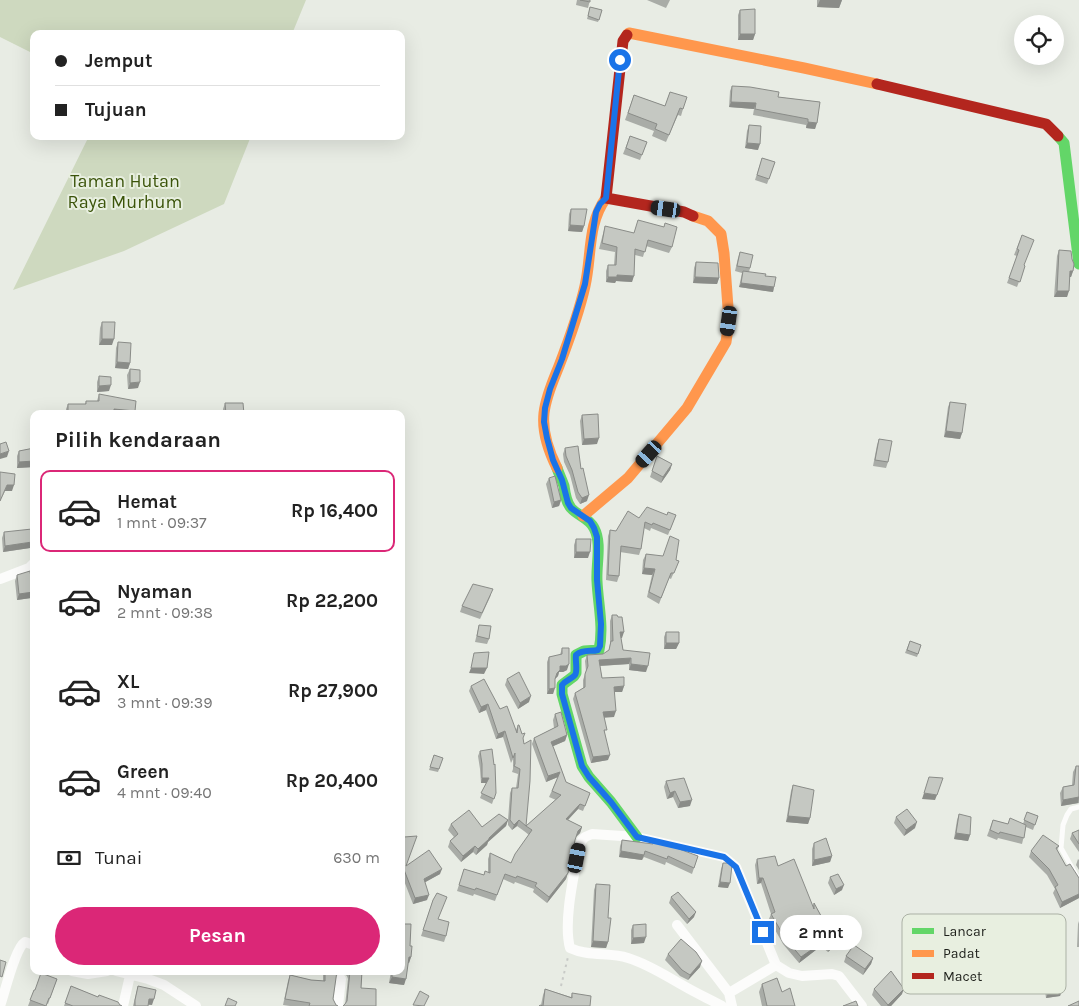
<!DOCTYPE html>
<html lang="id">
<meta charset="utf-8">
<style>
:root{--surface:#fff;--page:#f6f6f6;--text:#222;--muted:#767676;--line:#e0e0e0;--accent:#db2777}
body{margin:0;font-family:Karla,sans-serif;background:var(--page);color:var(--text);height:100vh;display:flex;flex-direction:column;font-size:19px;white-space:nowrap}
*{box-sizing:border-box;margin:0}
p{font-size:16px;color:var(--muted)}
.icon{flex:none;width:28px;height:28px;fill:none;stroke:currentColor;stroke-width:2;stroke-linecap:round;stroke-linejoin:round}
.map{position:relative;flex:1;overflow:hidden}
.side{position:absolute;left:30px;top:410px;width:375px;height:565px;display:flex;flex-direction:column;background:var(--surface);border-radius:10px;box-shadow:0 5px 20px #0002}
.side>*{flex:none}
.banner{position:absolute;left:30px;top:30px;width:375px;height:110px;border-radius:10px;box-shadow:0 5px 20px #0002;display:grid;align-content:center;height:110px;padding:0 25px;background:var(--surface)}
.controls{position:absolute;left:1014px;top:15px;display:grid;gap:10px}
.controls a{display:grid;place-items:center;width:50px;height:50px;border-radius:50%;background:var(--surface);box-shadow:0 5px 20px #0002;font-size:25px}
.end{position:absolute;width:22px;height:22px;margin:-11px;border:6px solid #1a73e8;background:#fff;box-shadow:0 0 0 2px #fff}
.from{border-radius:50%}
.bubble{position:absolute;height:35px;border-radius:18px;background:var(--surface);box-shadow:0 5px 20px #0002;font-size:16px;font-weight:700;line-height:35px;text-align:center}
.car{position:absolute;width:15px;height:30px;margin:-15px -8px;border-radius:6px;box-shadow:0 0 4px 1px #0007;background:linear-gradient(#222 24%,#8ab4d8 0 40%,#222 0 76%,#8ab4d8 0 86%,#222 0)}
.banner b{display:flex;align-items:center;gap:18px;height:48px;font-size:19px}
.banner b+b{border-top:1px solid var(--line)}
.banner i{width:12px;height:12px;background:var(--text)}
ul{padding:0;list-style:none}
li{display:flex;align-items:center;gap:15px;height:82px;margin:0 10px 8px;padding:0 15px;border:2px solid transparent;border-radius:10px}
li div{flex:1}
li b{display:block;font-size:19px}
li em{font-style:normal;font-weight:700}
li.on{border-color:var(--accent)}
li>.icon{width:45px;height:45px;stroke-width:1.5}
h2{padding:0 25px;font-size:22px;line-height:60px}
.pay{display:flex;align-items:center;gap:12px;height:55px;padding:0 25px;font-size:19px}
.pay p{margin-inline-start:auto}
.button{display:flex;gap:10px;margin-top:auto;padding:10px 25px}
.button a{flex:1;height:58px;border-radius:30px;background:var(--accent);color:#fff;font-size:20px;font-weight:700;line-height:58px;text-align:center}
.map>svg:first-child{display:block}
.green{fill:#ced9bf}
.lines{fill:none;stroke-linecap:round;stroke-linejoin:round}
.path{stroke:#c8cac7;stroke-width:2;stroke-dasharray:2.5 4;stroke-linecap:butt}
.lane{stroke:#fcfcfb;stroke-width:5}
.street{stroke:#fcfcfb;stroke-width:10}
.fast{stroke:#63d668;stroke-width:11}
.slow{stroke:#ff974d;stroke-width:11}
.jam{stroke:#b3261e;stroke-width:11}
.wall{fill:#a9aca7}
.shaded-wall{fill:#8a8c88}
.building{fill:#c5c8c2;stroke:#8a8c88}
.route{stroke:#1a73e8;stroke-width:6}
.labels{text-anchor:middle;stroke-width:4;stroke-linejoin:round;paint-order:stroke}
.park-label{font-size:18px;fill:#3b540a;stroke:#e8efe0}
.key{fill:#e8efe0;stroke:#abb1a5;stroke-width:1}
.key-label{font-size:14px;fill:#1e201b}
</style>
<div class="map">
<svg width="1079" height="1006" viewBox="0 0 1079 1006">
<rect width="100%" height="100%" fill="#e8ece4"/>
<!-- green -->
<path class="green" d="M0 0H306L292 34H34V54L0 37Z
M89 136H251L224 204 124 251 13 290Z"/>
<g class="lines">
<!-- path -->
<path class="path" d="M561 986 568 957"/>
<!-- lane -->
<path class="lane" d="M1079 807 1071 809 1067 815 1063 825 1061 848 1079 880"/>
<!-- street -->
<path class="street" d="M0 579 29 568 34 563
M677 925 729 993
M776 965 789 973 802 976 832 974 839 976 862 1006
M72 971 88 974 107 971
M116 971 148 979 164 985 196 1006
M0 1006C5 992 15 948 25 942L34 945
M123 1006 131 971
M338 1006 341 979
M722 1006C709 999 696 993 684 986 666 976 648 964 628 958 609 952 589 957 570 948 563 922 574 875 579 848L582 840 585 837 592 834 637 837 724 857 736 867 776 965 729 993 732 1006"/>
<!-- fast -->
<path class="fast" d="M1058 136 1064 143 1079 264
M557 468C559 474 562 480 564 486 565 494 566 502 571 508 578 516 589 518 594 528 602 543 596 564 597 581 598 604 604 627 599 650L584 651 576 655V673L574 676 562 685V694L582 766 589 777 611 802 637 837"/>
<!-- slow -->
<path class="slow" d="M627 35 629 33 804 68 877 84
M557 468C549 452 542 431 544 413 546 396 553 381 559 366 569 340 579 313 585 286 592 256 587 224 606 198
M583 516 628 478 687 408 726 342 729 321 724 253 721 234 708 221 693 216"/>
<!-- jam -->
<path class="jam" d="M627 35 623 41 606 198 684 212 693 216
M877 84 1046 124 1058 136"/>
</g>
<!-- wall -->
<path class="wall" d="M577 0H590L588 8 576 5Z
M647 0H670L666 8Z
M817 0H842L839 8 817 7Z
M590 7 602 10 598 22 587 19Z
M740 10 755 34 753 40H738V15Z
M732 86 778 97 820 102 815 129 806 128V125L753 115 754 109 729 107 730 91Z
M670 92 683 109 681 116 678 115 666 142 652 136 654 131 625 120 634 95 665 106Z
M749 125 758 150 745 148 747 131Z
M630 136 647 142 640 160 623 154Z
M762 158 775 162 767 184 755 180Z
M571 209 584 226 582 232 568 231 569 214Z
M605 226 672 247 669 253 646 246 643 257 635 255 632 282 616 281 615 283 606 282V271L608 265H614L615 252 599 249Z
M1022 235 1024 265 1025 266 1017 287 1007 283 1017 256 1014 255Z
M1059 250 1072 259 1073 271 1071 277H1070L1067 297H1054L1057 256Z
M740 252 750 268 749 272 765 276 774 287 773 292 739 287 742 273 735 271 738 258Z
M696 262 719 278 717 284 693 283 694 268Z
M102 322 112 345H99L100 328Z
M118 342 130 363 128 369 115 368 116 348Z
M130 369 138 388 128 389 127 375Z
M99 376 109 391 97 392V382Z
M99 394 134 414H66V409L68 404H85L86 401H97Z
M950 402 962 433 960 439 944 437 948 407Z
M225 403 244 414H223V409Z
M582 415 597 444 582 445 580 421Z
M879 439 888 462 886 468 873 466 877 445Z
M34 448V467L17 468V456L19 451Z
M565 448 581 469 587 501 580 504 576 498 570 475 564 462 563 454Z
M657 456 672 464 670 470 661 483 650 477Z
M549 478 561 500 559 506 552 508 546 484Z
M667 515H676L668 535 651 528 650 531 644 528 641 549 639 555 620 552 619 576 617 582 606 580 608 536 610 530 616 531 639 518Z
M4 532 30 548 3 552 2 538Z
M576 539 588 558H574V545Z
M646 554 679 561 671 579 669 578 659 604 647 597 652 575 642 574 643 560Z
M17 575 31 598 17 600 15 581Z
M491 595 480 619 460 612 462 606Z
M612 615 622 638H621L623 650 646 672 629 670V664L600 666 602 678 624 686 622 692H614V717H604L605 735 608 760 591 763 573 699 575 693 583 688V680L586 671 585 661 587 655 603 654 609 650 610 644V621Z
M479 625 489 639 487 644 475 642Z
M666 632 679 643 676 649H664V637Z
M910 641 921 645 917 657 905 653Z
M562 648 567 670 563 672H559L558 676 555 679 553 694H547V662L549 657 560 655Z
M507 679 529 702 518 709 505 685Z
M471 686 500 709 516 730 518 725 523 739 526 826 524 831 517 826 512 830 508 825V820L506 826 488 842 487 845 476 855 473 852 461 862 448 847 450 841 454 837 448 830 451 824 482 827 508 820 510 793 512 788H516L518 774 512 772 513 769V759L511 763 503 737 496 739 486 710 479 713 469 691Z
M555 714 567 735 565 741 553 746 566 782 590 793 583 811 578 809 568 820 582 827 580 833 576 837 575 840 566 879 547 903 533 892 534 889 515 882 514 884 503 879 495 901 474 894 473 896 457 891 464 869 484 875 488 872V859L490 853 511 863 529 835 524 831 526 826 556 800 549 797 558 777 546 782 532 744 534 738 554 728 553 720Z
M480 751 494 798 492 804 480 798 486 783H481L480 769 478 756Z
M434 755 443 758 438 772 429 770Z
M1076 766H1079V803L1061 806 1060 793 1063 787 1072 785 1073 772Z
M666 781 690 806 678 808 673 797 667 799 664 787Z
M793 785 810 818 808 824 786 822 791 791Z
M1027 812 1038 816 1033 830 1026 827 1022 844 998 838 997 840 987 836 993 820 1008 824H1023Z
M959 814 970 835 968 841 954 839 957 820Z
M896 817 915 828 904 836 894 823Z
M1079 830V852L1070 839 1072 833Z
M622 840 698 856 692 874 666 862 665 865 644 857 642 860 619 857 620 846Z
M814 843 832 856 830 862 812 866V849Z
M401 844 406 866 440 874 425 882 427 900 413 904 401 873Z
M1059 846 1057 850 1066 866 1079 878V898L1060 908 1053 893 1055 889 1047 875 1029 857 1031 851Z
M757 859 778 866 813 906 814 903 826 925 839 941 828 952 821 946 799 963 783 944 769 919 771 914 761 883 757 884 755 865Z
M1078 859 1079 860V870L1076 865Z
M723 863 728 888 718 887 721 869Z
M830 877 842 890 834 895 828 883Z
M596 884 608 918V942L606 948 591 947 594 890Z
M671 897 694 917 687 924 669 903Z
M433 900 438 919 446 936 444 942 421 936Z
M1079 921V947H1077L1078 924Z
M633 925 644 943 631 944V930Z
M410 946 411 957 409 963H408L404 985 389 983 391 971H401Z
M668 954 700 967 688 980 680 976 665 960Z
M846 956 873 958 871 964 863 975 844 962Z
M145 971H158L157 975Z
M323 971H362L361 988 345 1005 348 979 347 976 342 972 338 973 336 976 333 999 336 1005 338 1006H290L283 1005 288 981 290 975 311 980 323 981Z
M1046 978 1062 990 1060 996 1046 998 1044 984Z
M57 979 48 1004 46 1003V1006H28L34 990H35Z
M762 984 782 992 795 1006H762L759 992Z
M71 986 98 997 99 995 122 1006H64Z
M138 986 152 1005H148V1006H133Z
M545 989 571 997 572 993 590 1006 541 1005 543 995Z
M874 989 902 994 891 1006H881L872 995Z"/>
<!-- shaded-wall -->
<path class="shaded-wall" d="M820 0H842L839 8 817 7Z
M740 34H755L753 40H738Z
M731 102 756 103 754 109 729 107Z
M808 122 817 123 815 129 806 128Z
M747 143 760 144 758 150 745 148Z
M570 225 584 226 582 232 568 231Z
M1070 271H1073L1071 277H1068Z
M617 275 634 276 632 282 616 281 615 283 606 282 608 277Z
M695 277 719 278 717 284 693 283Z
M741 283 774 287 773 292 739 287Z
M1057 291H1069L1067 297H1054Z
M102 339H114L112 345H99Z
M117 362 130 363 128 369 115 368Z
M140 382 138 388 128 389 130 383Z
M111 385 109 391 97 392 99 386Z
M114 409 135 411 134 414H104Z
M946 431 962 433 960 439 944 437Z
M599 438 597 444 582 445 584 439Z
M9 451 7 457 0 459V454Z
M34 461V467L17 468 19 462Z
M672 464 670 470 661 483 663 477Z
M7 485H14L12 491H5L0 502Z
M589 495 587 501 580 504 582 498Z
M561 500 559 506 552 508 554 502Z
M32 542 30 548 3 552 5 546Z
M576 552H590L588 558H574Z
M644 568 655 569 652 575 642 574Z
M33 592 31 598 17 600 19 594Z
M620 632H624L622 638H618Z
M666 643H679L676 649H664Z
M631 658 629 664 597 666 599 660Z
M569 664 567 670 563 672H559L558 676 555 679 560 666Z
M631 664 648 666 646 672 629 670Z
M471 668H487L484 674 469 673Z
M624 686 622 692H612L614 687Z
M555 688 553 694H547L549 689Z
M531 696 529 702 518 709 520 703Z
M488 704 486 710 479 713 481 707Z
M616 711 614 717 601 718 603 712Z
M505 731 503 737 496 739 498 734Z
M567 735 565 741 549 748 551 742Z
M610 755 608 760 591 763 593 757Z
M560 772 558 777 546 782 548 776Z
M482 778H489L487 783H481Z
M675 791 673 797 667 799 670 793Z
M924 793 937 795 935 800 922 799Z
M1079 797 1078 803 1061 806 1063 800Z
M692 800 690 806 678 808 680 802Z
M580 804 578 809 563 825 566 819Z
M788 816 810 818 808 824 786 822Z
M508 820 506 826 488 842 487 845 476 855 478 849Z
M519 820 517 826 512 830 514 825Z
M917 822 915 828 904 836 906 830Z
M582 827 580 833 576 837 578 831Z
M956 833 970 835 968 841 954 839Z
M475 846 473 852 461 862 463 856Z
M621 851 644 855 642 860 619 857Z
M832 856 830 862 812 866 814 860Z
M442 869 440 874 422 884 424 879Z
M568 873 566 879 547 903 549 897Z
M759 878H763L761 883 757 884Z
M720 882 730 883 728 888 718 887Z
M844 885 842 890 834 895 836 889Z
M1079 894V898L1060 908 1062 902Z
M429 895 427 900 413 904 415 898Z
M696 912 694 917 687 924 689 919Z
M841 935 839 941 828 952 830 947Z
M646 937 644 943 631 944 633 938Z
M593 941 608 942 606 948 591 947Z
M824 941 821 946 799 963 801 957Z
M409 957H411L409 963H407Z
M873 958 871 964 863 975 865 969Z
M702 961 700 967 688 980 690 975Z
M337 971H343L342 972 338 973 334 978Z
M392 977 406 979 404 985 389 983Z
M904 989 902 994 891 1006H887Z
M1062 990 1060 996 1046 998 1048 993Z
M149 999H154L152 1005 147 1004Z"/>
<!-- building -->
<path class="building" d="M580 0H590V2Z
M590 7 602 10 599 20 588 16Z
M755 9V34H740V10Z
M732 86 750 87 779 92 778 97 820 102 817 123 808 122V119L755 109 756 103 731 102Z
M670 92 687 97 683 109 680 108 669 135 655 129 657 124 628 113 634 95 665 106Z
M749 125 761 126 760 144 747 143Z
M630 136 647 142 642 155 626 148Z
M762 158 775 162 769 179 757 175Z
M571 209H587L584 226 570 225Z
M638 220 664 227 665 223 677 227 672 247 648 240 645 252 635 249 634 276 617 275V277H608V265H616L617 247 602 243 605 226 634 233Z
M1022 235 1034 240 1024 265 1025 266 1020 282 1009 278 1019 250 1017 249Z
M1059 250 1071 251 1072 259 1074 264 1073 271H1070L1069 291H1057Z
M740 252 753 255 750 268 737 266Z
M696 262 718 263 719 278 695 277Z
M743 271 766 274 765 276 776 277 774 287 741 283Z
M102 322H115L114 339H102Z
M118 342 131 343 130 363 117 362Z
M130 369 140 370V382L130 383Z
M99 376 111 377V385L99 386Z
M99 394 136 401 135 411 114 409V412L104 414H102V413L68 414V404H86V401H99Z
M950 402 966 404 962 433 946 431Z
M225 403H243L244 414H226Z
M214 412V414H202Z
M598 414 599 438 584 439 582 415Z
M879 439 892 441 888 462 875 460Z
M6 442 9 451 0 454V444Z
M578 446 581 469 583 468 589 495 582 498 578 492 572 470 566 456 565 448Z
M34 448V461L19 462V451Z
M657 456 672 464 663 477 652 471Z
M0 472 15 474 14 485H7L0 501Z
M555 476 561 500 554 502 549 478Z
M647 507 667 515 668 512 676 515 670 530 653 523 652 525 645 522 641 549 621 546 619 576 608 575 610 530 616 531 628 511 639 518Z
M32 529V542L5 546 4 532Z
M670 536 679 540 676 560 679 561 674 573H671L661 598 649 592 655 569 644 568 646 554 663 556Z
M576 539H591L590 552H576Z
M30 571 33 592 19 594 17 575Z
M473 584 493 589 482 613 462 606Z
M612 615H617L618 617H622L624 632H620L623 650 650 653 648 666 631 664V658L599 660 602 678 624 677V686L614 687 616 711 603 712 607 730H604L610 755 593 757 575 693 585 687V674L588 666 587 655 603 654 609 650 611 641H613Z
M479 625 491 626 489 639 477 636Z
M666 632H679V643H666Z
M910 641 921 645 918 654 907 650Z
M562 648H569V664L566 666H560V670L557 673 555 679V688L549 689V657L562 654Z
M489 652 487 668H471L474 653Z
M519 672 531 696 520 703 507 679Z
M484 679 500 709 507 706 517 733 518 725H519L522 734 525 733 523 738 524 744 531 740 530 781 526 826 519 820 514 825 510 820 512 788H518L520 769 514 766 515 764V753L513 758 505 731 498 734 488 704 481 707 471 686Z
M561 712 567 735 551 742 554 749 566 782 590 793 585 806 580 804 566 819 582 827 578 831 575 840 568 873 549 897 535 886 537 883 517 876 516 878 505 874 497 895 476 888 475 890 459 885 464 869 484 875 485 871 490 873V853L511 863 515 854 532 830 526 826 561 795 552 791 560 772 548 776 534 738 558 726 555 714Z
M492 749 494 765 495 764 496 793 494 799 481 793 489 778H482V764L480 751Z
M434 755 443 758 439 769 430 767Z
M1076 766H1079V797L1063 800V787L1074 785Z
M929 777 943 778 937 795 924 793Z
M684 778 692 800 680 802 675 791 670 793 666 781Z
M793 785 814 790 810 818 788 816Z
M907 809 917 822 906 830 896 817Z
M469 810 482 827 499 814 508 820 489 838V839L478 849 475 846 463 856 450 841 458 834 451 824Z
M1027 812 1038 816 1035 825 1024 820Z
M959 814 971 817 970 835 956 833Z
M1010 818 1026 825 1024 838 1000 832 999 834 990 830 993 820 1008 824Z
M1079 830V844L1072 833Z
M1043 835 1059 846 1056 848 1066 866 1070 864 1079 878V894L1062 902 1055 887 1058 885 1049 869 1031 851Z
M417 836 406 866 429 850 442 869 424 879 429 895 415 898 401 862V844L404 837Z
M826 838 832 856 814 860V843Z
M622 840 653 844V841L671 846 698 856 694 868 668 856 667 859 645 851 644 855 621 851Z
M775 856 778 866 794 859 814 909V903L826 925 841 935 830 947 824 941 801 957 785 938 771 914 775 912 763 878H759L757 859Z
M723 863H730L732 865 730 883 720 882Z
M838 874 844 885 836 889 830 877Z
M596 884 610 885 608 918H611L608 942 593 941Z
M678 892 696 912 689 919 671 897Z
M437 893 447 897 438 919 449 922 446 936 423 930 433 900Z
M401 924H411L410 946H412L411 957H409L406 979 392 977V971H401Z
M646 924V937L633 938V925Z
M681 939 696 952 702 961 690 975 682 970 668 954Z
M854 945 873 958 865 969 846 956Z
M0 960 6 962 2 977 0 976Z
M325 971H337L333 999 336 1005 338 1006H309L310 1003 285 999 290 975 311 980 325 981Z
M350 971H362L361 988 376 989V1006H343L345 1004 347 1001Z
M891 971 904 989 888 1005 874 989Z
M41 973 57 979 50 998H49L46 1006 30 1000 34 990H35Z
M777 978 782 992 790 988 795 1006H767L762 984Z
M71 986 98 997 99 995 118 1002 120 1005 122 1006H73L65 1003Z
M138 986 156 990 154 999H149L148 1006H135V1000Z
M545 989 572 998V993L591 996 590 1006H539L540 1005 543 1006Z
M420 991 429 996 424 1006 413 1005Z
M228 998 237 1002 235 1006H225Z
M856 1001 858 1006H843Z
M1079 1001V1006H1068Z"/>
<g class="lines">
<!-- route -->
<path class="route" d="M620 60 606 198 600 204 596 212 585 284 562 359 550 389 545 408 544 422 547 438 553 460 562 480 568 503 571 508 590 521 594 528 597 537V580L601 624 600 646 598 650C591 652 583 649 576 655 575 660 578 671 575 675 572 679 566 680 562 685V694L582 766 589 777 611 802 637 837 724 857 736 867 763 932"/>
</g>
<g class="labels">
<!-- park labels -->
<g class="park-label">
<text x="125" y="187">Taman Hutan<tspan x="125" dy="21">Raya Murhum</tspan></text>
</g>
</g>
<!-- legend -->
<rect x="902" y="914" width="164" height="80" rx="8" class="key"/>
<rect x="912" y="928" width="22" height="6" fill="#63d668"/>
<rect x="912" y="950" width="22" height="7" fill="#ff974d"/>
<rect x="912" y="973" width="22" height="6" fill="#b3261e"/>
<g class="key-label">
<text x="943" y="936">Lancar</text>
<text x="943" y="958">Padat</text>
<text x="943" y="981">Macet</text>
</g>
</svg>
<div class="controls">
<a><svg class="icon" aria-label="locate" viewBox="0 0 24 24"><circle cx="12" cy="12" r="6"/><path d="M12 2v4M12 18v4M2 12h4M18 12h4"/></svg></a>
</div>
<i class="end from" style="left:620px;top:60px"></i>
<i class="end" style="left:763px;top:932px"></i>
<div class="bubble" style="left:780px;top:915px;width:82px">2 mnt</div>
<i class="car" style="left:666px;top:209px;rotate:278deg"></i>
<i class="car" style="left:729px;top:321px;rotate:188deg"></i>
<i class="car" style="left:649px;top:454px;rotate:222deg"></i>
<i class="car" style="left:577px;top:858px;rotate:11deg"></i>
<div class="banner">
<b><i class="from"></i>Jemput</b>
<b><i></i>Tujuan</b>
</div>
<section class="side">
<h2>Pilih kendaraan</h2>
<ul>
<li class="on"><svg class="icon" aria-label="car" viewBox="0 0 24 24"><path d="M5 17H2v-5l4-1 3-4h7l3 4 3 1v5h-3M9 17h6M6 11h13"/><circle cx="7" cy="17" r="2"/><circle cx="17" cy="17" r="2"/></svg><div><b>Hemat</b><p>1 mnt · 09:37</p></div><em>Rp 16,400</em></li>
<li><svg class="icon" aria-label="car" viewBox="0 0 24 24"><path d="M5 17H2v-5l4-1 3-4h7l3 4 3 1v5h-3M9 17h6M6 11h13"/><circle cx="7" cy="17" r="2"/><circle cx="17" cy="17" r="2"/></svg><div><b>Nyaman</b><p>2 mnt · 09:38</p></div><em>Rp 22,200</em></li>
<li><svg class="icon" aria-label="car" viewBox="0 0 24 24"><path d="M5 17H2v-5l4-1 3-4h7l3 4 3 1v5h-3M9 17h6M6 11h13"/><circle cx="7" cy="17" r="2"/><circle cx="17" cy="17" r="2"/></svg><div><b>XL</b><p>3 mnt · 09:39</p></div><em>Rp 27,900</em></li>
<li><svg class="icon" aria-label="car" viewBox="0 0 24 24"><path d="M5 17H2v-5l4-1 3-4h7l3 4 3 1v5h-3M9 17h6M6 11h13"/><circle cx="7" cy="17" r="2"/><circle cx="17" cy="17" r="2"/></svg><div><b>Green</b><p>4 mnt · 09:40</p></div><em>Rp 20,400</em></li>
</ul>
<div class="pay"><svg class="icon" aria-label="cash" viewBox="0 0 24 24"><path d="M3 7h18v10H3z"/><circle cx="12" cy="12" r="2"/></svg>Tunai<p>630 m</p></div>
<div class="button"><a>Pesan</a></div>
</section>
</div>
